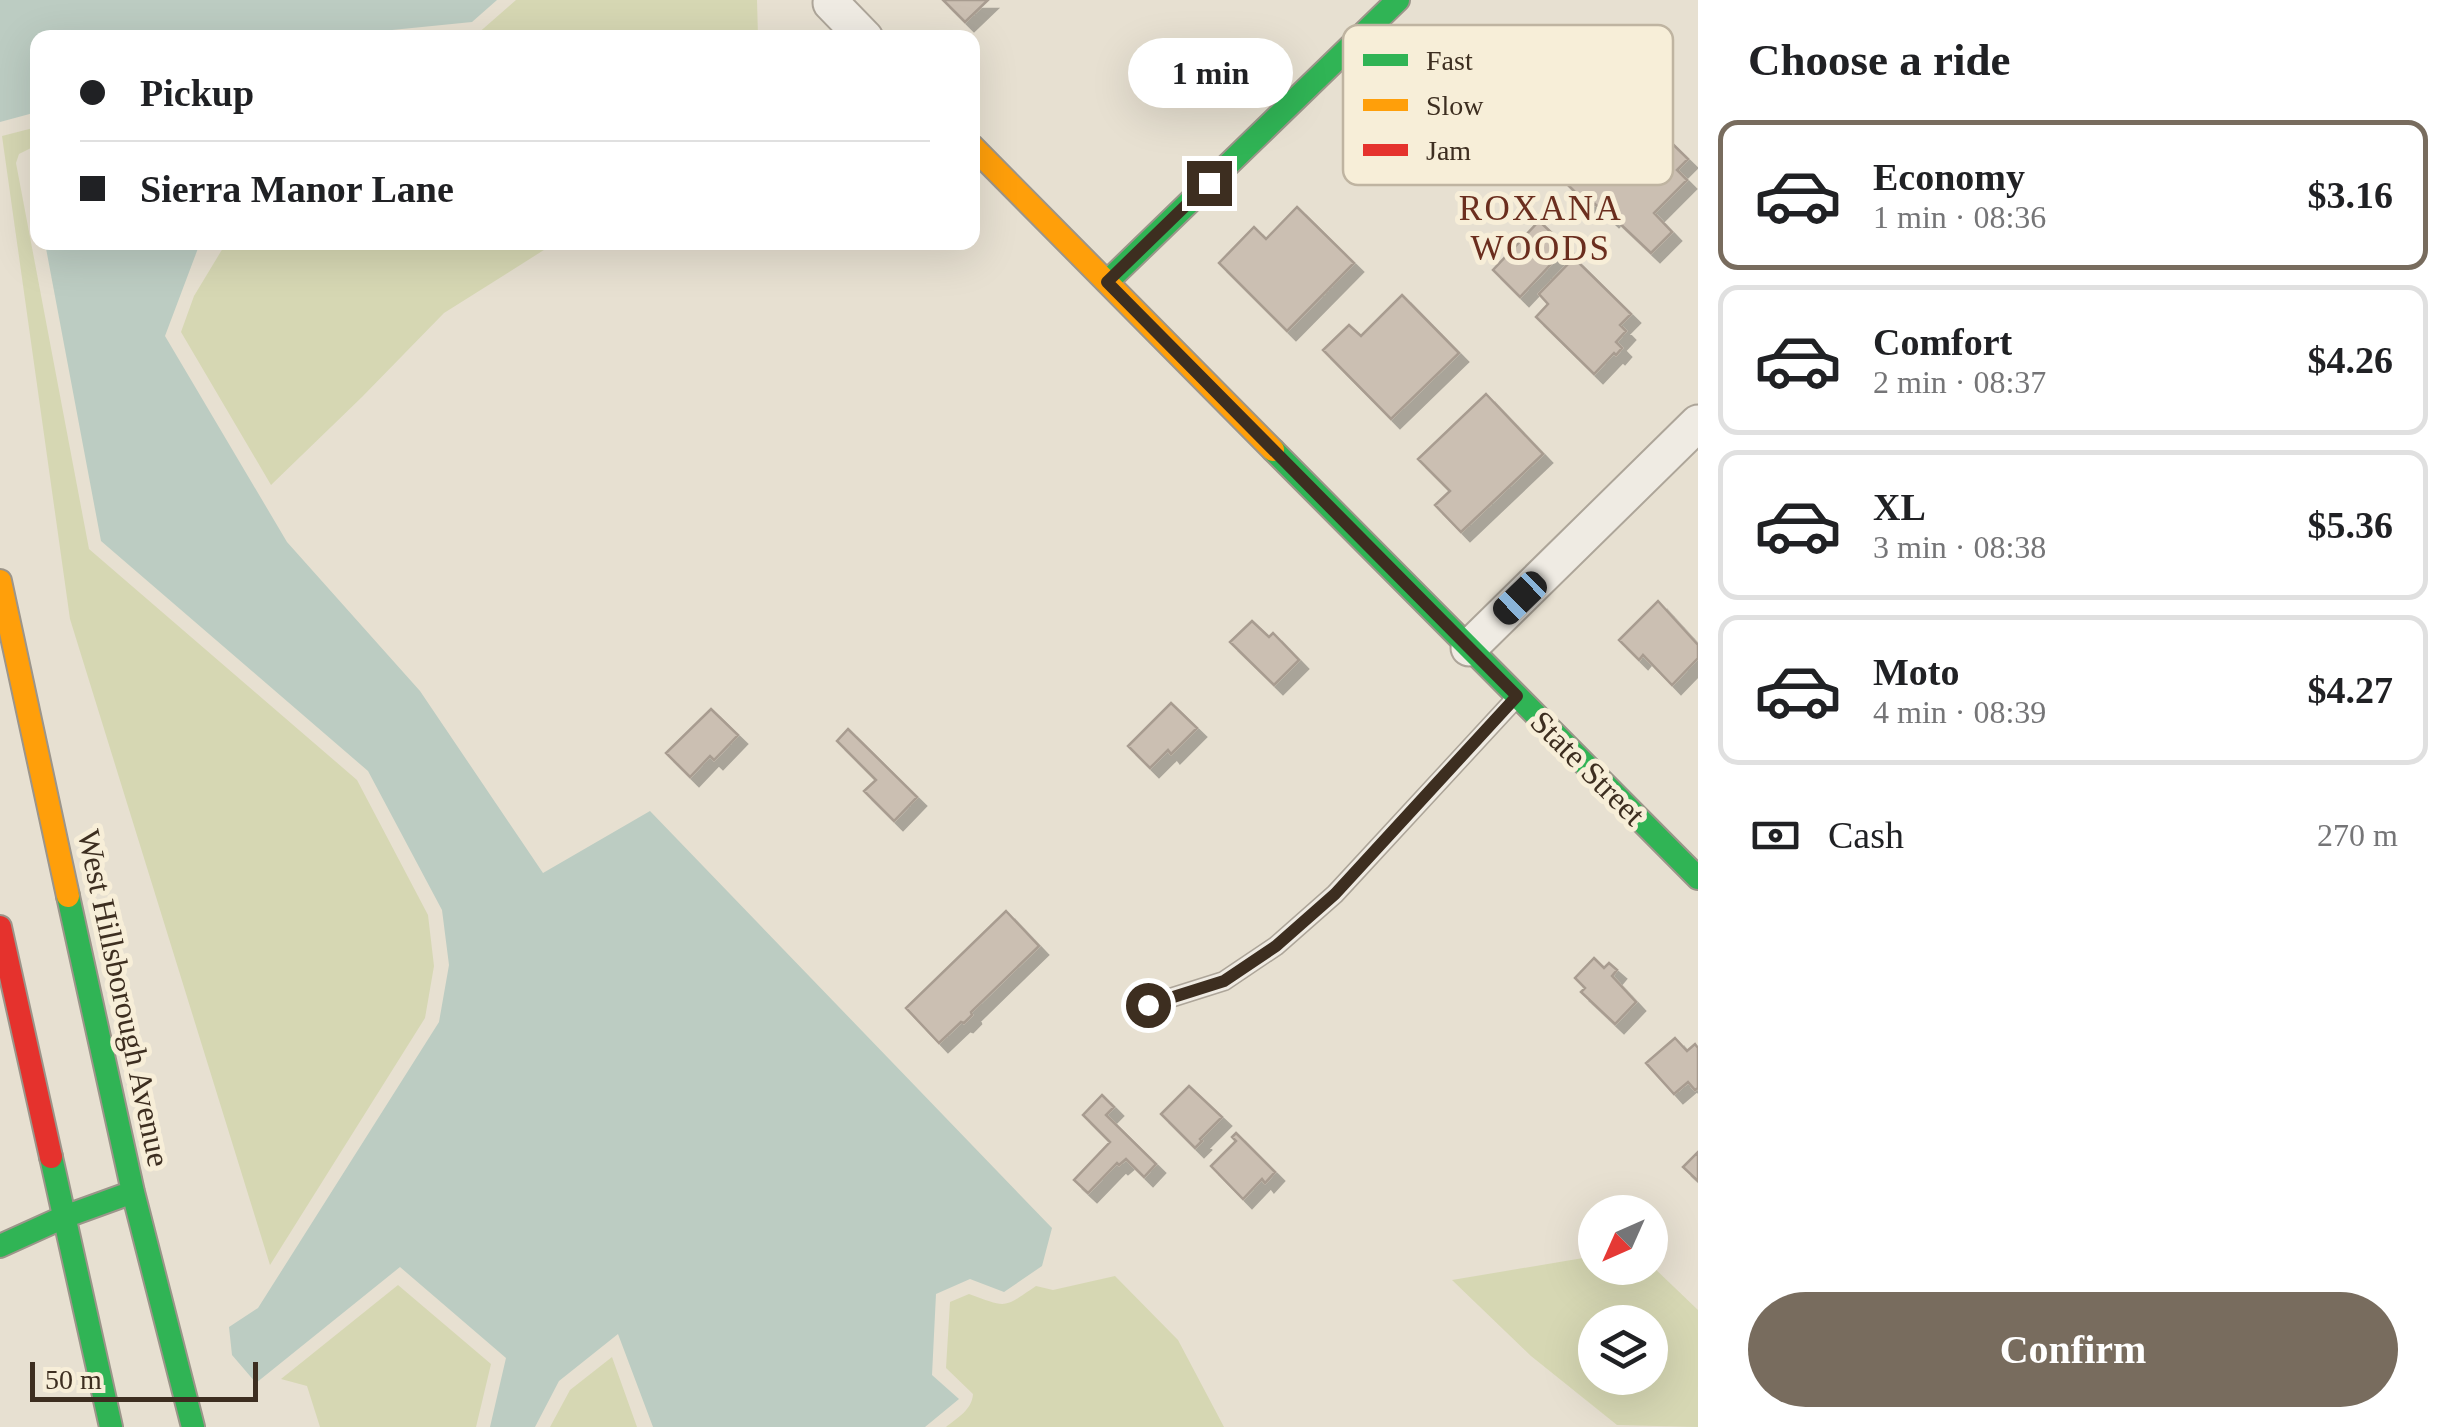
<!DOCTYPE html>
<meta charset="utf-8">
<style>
:root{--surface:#fff;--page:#f2f2f2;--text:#202124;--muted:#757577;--line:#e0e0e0;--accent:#786c5e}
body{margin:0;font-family:"Times New Roman",serif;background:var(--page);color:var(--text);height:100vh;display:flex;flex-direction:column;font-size:38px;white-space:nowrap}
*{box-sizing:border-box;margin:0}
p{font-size:32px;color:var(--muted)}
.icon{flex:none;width:55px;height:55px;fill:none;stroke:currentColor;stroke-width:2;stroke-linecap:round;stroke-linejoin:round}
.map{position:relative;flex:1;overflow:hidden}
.sheet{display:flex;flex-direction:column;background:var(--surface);width:750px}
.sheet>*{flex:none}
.hud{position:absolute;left:30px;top:30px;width:950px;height:220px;border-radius:20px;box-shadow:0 10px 40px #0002;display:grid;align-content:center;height:220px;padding:0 50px;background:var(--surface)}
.needle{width:65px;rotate:225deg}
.tools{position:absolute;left:1578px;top:1195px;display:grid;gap:20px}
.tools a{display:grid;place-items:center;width:90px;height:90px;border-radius:50%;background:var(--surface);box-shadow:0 10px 40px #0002;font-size:50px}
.scale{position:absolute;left:30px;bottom:25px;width:228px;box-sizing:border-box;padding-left:10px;border:5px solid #3d2e20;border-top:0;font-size:28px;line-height:35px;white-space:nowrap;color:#3d2e20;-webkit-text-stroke:8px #f7eed8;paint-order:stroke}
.end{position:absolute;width:45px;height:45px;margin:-22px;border:12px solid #3d2e20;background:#fff;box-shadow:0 0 0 5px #fff}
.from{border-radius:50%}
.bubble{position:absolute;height:70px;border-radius:35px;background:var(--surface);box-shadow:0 10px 40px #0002;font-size:32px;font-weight:600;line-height:70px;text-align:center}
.car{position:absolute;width:30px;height:60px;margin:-30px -15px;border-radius:12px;box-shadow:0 0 8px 2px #0007;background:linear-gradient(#222 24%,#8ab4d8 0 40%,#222 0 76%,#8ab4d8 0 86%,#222 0)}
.hud b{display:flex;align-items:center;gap:35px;height:95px;font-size:38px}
.hud b+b{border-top:2px solid var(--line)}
.hud i{width:25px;height:25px;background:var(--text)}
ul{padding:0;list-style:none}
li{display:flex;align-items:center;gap:30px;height:150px;margin:0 20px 15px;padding:0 30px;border:5px solid var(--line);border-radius:20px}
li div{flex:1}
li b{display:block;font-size:38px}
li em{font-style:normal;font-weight:600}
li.on{border-color:var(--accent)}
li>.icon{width:90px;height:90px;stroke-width:1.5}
h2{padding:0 50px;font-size:45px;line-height:120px}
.pay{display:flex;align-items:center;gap:25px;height:110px;padding:0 50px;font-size:38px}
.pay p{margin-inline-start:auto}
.button{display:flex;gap:20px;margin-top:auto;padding:20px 50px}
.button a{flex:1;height:115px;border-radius:60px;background:var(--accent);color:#fff;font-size:40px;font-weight:600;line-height:115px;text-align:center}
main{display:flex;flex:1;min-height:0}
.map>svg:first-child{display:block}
.green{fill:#d6d7b3;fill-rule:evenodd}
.water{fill:#bcccc2}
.building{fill:#cbbfb2;stroke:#a89c90;stroke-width:2.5;filter:url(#shadow)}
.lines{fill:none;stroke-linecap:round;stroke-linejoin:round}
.lane-casing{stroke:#ada599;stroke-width:21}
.street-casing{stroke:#ada599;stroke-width:39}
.fast-casing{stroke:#9c958a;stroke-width:26}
.slow-casing{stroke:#9c958a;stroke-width:26}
.jam-casing{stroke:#9c958a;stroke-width:26}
.lane{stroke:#efebe3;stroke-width:18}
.street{stroke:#efebe3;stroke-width:35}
.fast{stroke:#30b455;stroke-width:22}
.slow{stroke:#ff9f0a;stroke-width:22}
.jam{stroke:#e5322d;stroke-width:22}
.route{stroke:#3d2e20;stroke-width:12}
.labels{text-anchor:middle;stroke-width:10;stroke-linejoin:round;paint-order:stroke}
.street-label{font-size:32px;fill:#3d2e20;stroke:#f7eed8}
.neighbourhood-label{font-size:35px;letter-spacing:2.5px;fill:#6b2e1e;stroke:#f7eed8}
.key{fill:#f7eed8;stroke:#bfb4a1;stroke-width:2.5}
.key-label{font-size:28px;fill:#3d2e20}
</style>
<main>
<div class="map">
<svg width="1698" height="1427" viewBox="0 0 1698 1427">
<defs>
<filter id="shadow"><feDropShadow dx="9" dy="9" stdDeviation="0" flood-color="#0004"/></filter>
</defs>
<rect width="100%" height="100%" fill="#e7e0d1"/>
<!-- green -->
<path class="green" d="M516 0H757L758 37H455L476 35Z
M37 127V145L19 154 16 163 89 549 357 780 428 915 434 966 425 1018 270 1265 70 619 2 136Z
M226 243V242L555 243 444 313 362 397 271 485 181 332 194 296Z
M1595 1256V1268H1650V1264L1698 1310V1427L1617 1425 1531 1356 1452 1280ZM1595 1322H1650V1378H1595Z
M1115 1276 1178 1340 1224 1427H946C957 1418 972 1410 973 1394L946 1368 950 1302 969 1294C1008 1308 1002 1309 1036 1286L1053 1290Z
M398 1285 491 1364 476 1427H320L307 1386 281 1379Z
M612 1357 637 1427H550L570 1390Z"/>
<!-- water -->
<path class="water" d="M0 0H497L472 22 372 32 364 37 38 38 37 112 0 122Z
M45 243H200L165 336 287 542 420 691 543 873 650 811 1052 1228 1042 1266 1004 1292 970 1279 936 1294 932 1375 959 1399 925 1427H653L618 1334 559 1381 535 1427H490L506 1358 400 1267 256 1383 232 1355 229 1327 258 1308 439 1022 449 965 442 910 368 771 101 541Z"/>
<!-- building -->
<path class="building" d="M943 0H988L965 22Z
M1641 113 1688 159 1677 170 1687 180 1654 213 1672 232 1651 253 1612 216 1610 218 1595 204 1591 208 1560 177 1576 160 1585 169Z
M1297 207 1354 263 1287 331 1219 263 1254 227 1266 239Z
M1539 221 1567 247 1520 297 1493 270Z
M1574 258 1631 314 1620 325 1626 331 1616 342 1622 348 1616 355 1614 353 1594 374 1536 317 1548 304 1539 294Z
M1402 295 1459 353 1391 419 1323 350 1349 325 1361 336Z
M1486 394 1543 454 1461 532 1435 505 1450 491 1418 459Z
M1658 601 1698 645V658L1672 685 1643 655 1639 660 1619 640Z
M1252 621 1269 637 1273 633 1299 660 1274 685 1230 642Z
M1171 703 1197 728 1171 754 1168 750 1150 768 1128 746Z
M711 709 738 735 714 760 710 756 690 777 666 753Z
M848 729 917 797 894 821 864 791 876 780 837 741Z
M1006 911 1039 946 971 1012 972 1015 964 1023 961 1022 939 1043 906 1008Z
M1594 958 1604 968 1609 963 1617 970 1612 976 1636 1002 1615 1024 1581 992 1585 988 1575 978Z
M1675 1038 1687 1051 1695 1044 1698 1048V1088L1695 1090 1688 1082 1674 1094 1646 1063Z
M1189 1086 1222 1117 1200 1139 1202 1141 1195 1148 1161 1114Z
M1102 1095 1114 1107 1106 1115 1156 1164 1144 1177 1126 1159 1119 1165 1117 1163 1088 1193 1074 1180 1110 1142 1083 1115Z
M1236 1133 1275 1172 1265 1183 1262 1179 1243 1199 1211 1166 1236 1141 1232 1137Z
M1698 1152V1181L1683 1167Z"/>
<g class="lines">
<defs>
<path id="lane" d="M1148 1005 1224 981 1276 946 1335 894 1517 697"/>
<path id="street" d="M831 3 865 38
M1469 648 1698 423"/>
<path id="fast" d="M1107 282 1398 0
M1273 450 1698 878
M68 896 133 1192 193 1427
M51 1157 111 1427
M0 1246 64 1217 133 1192"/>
<path id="slow" d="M972 146 1273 450
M0 581 68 896"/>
<path id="jam" d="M0 927 51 1157"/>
</defs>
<!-- lane casing -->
<use href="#lane" class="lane-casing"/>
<!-- street casing -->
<use href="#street" class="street-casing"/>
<!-- fast casing -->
<use href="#fast" class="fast-casing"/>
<!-- slow casing -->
<use href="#slow" class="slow-casing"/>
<!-- jam casing -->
<use href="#jam" class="jam-casing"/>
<!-- lane -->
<use href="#lane" class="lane"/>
<!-- street -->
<use href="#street" class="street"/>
<!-- fast -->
<use href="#fast" class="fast"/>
<!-- slow -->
<use href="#slow" class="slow"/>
<!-- jam -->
<use href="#jam" class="jam"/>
</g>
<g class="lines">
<!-- route -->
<path class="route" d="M1148 1005 1224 981 1276 946 1335 894 1517 696 1107 282 1209 183"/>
</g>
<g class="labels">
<!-- street labels -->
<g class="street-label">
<text transform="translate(1588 768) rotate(45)" y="11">State Street</text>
<text transform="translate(124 998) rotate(78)" y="11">West Hillsborough Avenue</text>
</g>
<!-- neighbourhood labels -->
<g class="neighbourhood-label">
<text x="1541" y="220">ROXANA<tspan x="1541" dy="40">WOODS</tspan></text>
</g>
</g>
<!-- legend -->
<rect x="1343" y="25" width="330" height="160" rx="15" class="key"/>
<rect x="1363" y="54" width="45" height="12" fill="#30b455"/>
<rect x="1363" y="99" width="45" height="12" fill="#ff9f0a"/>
<rect x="1363" y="144" width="45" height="12" fill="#e5322d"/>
<g class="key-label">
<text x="1426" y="70">Fast</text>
<text x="1426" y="115">Slow</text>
<text x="1426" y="160">Jam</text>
</g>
</svg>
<div class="tools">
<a><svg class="needle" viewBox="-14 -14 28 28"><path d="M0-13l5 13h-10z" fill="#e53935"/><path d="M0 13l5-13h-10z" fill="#757577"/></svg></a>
<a><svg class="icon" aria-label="layers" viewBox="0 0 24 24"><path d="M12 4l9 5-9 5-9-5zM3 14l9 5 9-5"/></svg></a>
</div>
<div class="scale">50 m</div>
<i class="end from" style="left:1148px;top:1005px"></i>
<i class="end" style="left:1209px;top:183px"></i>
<div class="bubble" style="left:1128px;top:38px;width:165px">1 min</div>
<i class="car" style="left:1520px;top:598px;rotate:226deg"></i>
<div class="hud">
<b><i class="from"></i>Pickup</b>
<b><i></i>Sierra Manor Lane</b>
</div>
</div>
<section class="sheet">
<h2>Choose a ride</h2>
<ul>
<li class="on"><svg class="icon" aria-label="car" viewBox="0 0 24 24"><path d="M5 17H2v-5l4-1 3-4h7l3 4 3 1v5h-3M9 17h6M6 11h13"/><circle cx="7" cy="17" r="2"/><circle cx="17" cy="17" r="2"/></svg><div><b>Economy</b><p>1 min · 08:36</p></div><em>$3.16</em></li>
<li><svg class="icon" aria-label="car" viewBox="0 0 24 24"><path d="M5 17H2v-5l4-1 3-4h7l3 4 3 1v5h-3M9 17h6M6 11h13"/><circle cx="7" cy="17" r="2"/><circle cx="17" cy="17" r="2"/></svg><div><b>Comfort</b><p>2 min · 08:37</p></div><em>$4.26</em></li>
<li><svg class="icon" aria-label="car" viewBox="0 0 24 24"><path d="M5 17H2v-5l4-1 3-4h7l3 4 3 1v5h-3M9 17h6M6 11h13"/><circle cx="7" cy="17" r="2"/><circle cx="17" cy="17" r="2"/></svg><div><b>XL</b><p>3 min · 08:38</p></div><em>$5.36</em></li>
<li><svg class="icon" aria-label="car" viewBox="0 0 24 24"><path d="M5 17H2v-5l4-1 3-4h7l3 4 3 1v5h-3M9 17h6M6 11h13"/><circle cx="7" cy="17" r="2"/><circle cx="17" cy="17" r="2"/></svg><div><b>Moto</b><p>4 min · 08:39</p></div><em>$4.27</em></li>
</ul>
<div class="pay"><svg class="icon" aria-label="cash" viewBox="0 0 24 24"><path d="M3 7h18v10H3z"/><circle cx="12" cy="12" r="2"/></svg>Cash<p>270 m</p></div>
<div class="button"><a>Confirm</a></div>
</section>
</main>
